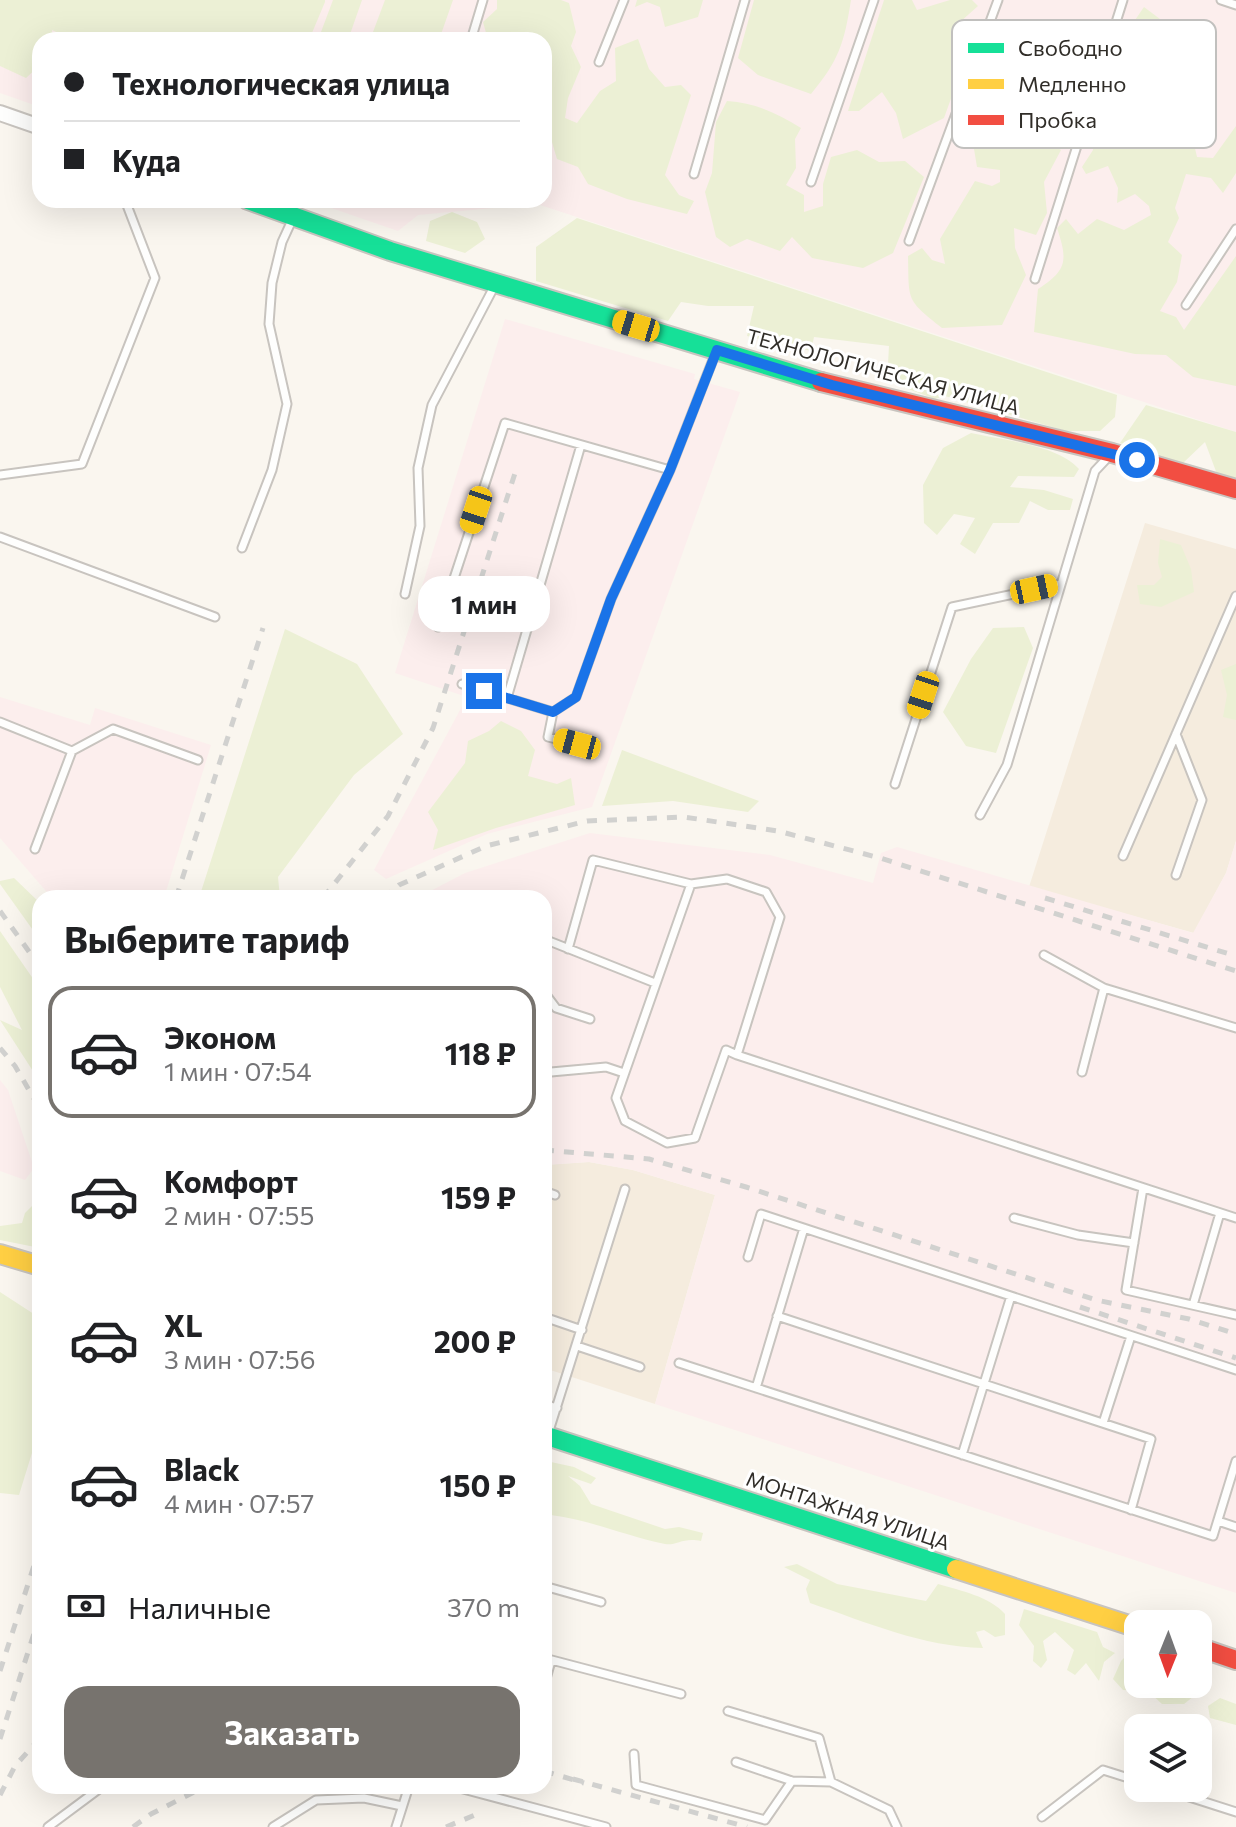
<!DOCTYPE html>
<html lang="ru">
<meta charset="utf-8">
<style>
:root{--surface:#fff;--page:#f2f2f2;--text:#202124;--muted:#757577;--line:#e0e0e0;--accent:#77736e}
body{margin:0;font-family:Commissioner,sans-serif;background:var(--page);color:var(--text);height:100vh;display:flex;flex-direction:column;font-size:30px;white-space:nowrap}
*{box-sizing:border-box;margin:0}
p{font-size:26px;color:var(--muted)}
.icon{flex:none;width:44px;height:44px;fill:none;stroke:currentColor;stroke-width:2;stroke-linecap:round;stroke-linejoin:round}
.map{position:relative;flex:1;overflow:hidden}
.drawer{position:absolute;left:32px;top:890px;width:520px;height:904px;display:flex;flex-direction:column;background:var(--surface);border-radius:24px;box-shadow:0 8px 32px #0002}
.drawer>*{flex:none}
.hud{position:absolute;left:32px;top:32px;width:520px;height:176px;border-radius:24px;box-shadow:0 8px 32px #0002;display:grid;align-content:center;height:176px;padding:0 32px;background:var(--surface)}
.needle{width:52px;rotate:181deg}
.tools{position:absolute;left:1124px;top:1610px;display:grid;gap:16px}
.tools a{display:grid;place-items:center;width:88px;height:88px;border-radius:16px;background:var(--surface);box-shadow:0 8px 32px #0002;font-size:40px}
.end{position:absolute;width:36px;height:36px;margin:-18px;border:10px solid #1a73e8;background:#fff;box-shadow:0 0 0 4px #fff}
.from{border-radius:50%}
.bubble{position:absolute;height:56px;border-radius:24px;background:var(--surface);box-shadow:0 8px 32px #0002;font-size:26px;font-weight:700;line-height:56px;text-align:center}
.car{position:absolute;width:24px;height:48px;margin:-24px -12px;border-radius:10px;box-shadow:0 0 6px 2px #0007;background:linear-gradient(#f5c518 24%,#345 0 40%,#f5c518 0 76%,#345 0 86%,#f5c518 0)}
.hud b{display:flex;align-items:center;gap:28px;height:76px;font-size:30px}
.hud b+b{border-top:2px solid var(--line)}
.hud i{width:20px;height:20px;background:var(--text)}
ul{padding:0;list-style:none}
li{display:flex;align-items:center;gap:24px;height:132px;margin:0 16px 12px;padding:0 16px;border:4px solid transparent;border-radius:24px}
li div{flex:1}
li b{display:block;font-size:30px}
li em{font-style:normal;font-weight:700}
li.selected{border-color:var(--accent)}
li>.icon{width:72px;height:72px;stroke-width:1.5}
h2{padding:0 32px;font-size:36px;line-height:96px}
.pay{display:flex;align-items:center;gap:20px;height:88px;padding:0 32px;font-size:30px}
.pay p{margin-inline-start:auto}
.button{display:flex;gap:16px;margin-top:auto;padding:16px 32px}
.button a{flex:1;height:92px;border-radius:24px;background:var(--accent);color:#fff;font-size:32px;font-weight:700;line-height:92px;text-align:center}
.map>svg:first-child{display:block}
.built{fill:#f5ecde}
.industrial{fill:#fceeed}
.green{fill:#ecf0d5}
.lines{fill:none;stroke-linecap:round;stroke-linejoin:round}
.lane-casing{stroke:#c8c4bf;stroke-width:11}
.street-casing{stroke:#c8c4bf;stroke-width:18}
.fast-casing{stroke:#c8c4bf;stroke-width:22}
.slow-casing{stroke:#c8c4bf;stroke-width:22}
.jam-casing{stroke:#c8c4bf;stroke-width:22}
.lane{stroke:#fefefd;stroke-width:7}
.street{stroke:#fefefd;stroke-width:14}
.fast{stroke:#16e098;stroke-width:18}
.slow{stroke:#ffcf43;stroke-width:18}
.jam{stroke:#f24e42;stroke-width:18}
.rail{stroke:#d1d1cf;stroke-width:5;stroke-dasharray:10 10;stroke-linecap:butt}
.route{stroke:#1a73e8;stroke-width:10}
.labels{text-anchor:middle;stroke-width:6;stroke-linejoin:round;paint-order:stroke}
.street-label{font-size:20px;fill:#302d28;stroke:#fff}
.key{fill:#fff;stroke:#c1c0be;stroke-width:2}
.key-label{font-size:22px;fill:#302d28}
</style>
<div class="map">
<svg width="1236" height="1827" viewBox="0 0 1236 1827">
<rect width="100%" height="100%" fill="#faf6ef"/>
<!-- built -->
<path class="built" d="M1145 523 1236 549V841L1226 873 1194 933 1029 887Z
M589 1162 633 1170 715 1195 655 1404 544 1368V1165Z"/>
<!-- industrial -->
<path class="industrial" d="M0 0H1236V432L537 204 418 215 398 231 308 200H544V40H40V107L0 93Z
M505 319 695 374 694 379 740 392 592 807 487 834 386 879 374 870 467 697 395 673Z
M0 697 90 725 95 708 211 745 164 898H52L0 838Z
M590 833 770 855 873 883 881 853 897 847 1193 933 1226 873 1236 841V1593L655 1404 715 1195 633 1170 589 1162 544 1165V898H417L465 873Z
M0 1080 8 1090 34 1168 25 1180 0 1171Z"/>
<!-- green -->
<path class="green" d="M0 0H325V2L309 40H73L52 30 53 40H40V65L26 78 0 66Z
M333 0H362L348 40H318Z
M385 0H453L439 40H370Z
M497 0H561L569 3 576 32 571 46 581 67 568 98 565 118 577 123 600 91 616 81 615 48 638 39 649 69 665 87 681 85 691 95 665 175 679 195 694 201 687 214 627 199 588 184 578 167 557 159 549 132 544 131V40H488L483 22 497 9Z
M637 0H703L698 17 665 27 660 7 647 2 635 7Z
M754 0H851C844 44 839 60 811 94L758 75 738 58Z
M884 0H912L917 10 950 0H972L978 6 959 23 971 43 944 118 903 139 896 113 882 92 859 111H848Z
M1144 7 1160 19 1162 42 1146 76 1113 95 1110 130 1131 125 1137 147 1160 146 1174 135 1191 131 1197 157 1213 158 1236 126V173L1223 193 1211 178 1186 174 1175 208 1179 218 1168 242 1182 255 1177 282 1160 311 1176 317 1184 330 1236 256V386L1193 377 1166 355 1135 354 1034 332 1038 289C1067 270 1068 261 1057 228L1066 219 1078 234 1097 219 1124 230 1151 215 1149 206 1135 194 1117 203 1118 188 1108 166 1086 174 1082 167 1093 150 1094 120 1128 55 1133 23Z
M996 64 1020 73 1023 91 1013 130 1040 137 1061 150 1044 182 1047 213 1036 235 1014 228 1015 248 1026 275 1002 325 942 328C906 299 909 302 908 256L922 248 932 260 945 264 940 239 975 181 992 186 1000 182V170L977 167 973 143 985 131 973 113 977 85Z
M727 101C756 103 776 113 801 128L795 139 796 168 786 185 804 195V212L823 206V184L831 157 857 150 879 162 905 161 924 177 893 253 863 268 812 258 792 237 780 251 747 239 730 247 716 237 705 192 712 173 716 122Z
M452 212 477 222 485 239 465 253 426 241 430 221Z
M577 218 1117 395 1115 417 1100 431H1066L945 396 935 399 887 381 889 346 814 337 811 351 747 336 754 306H708L681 302 668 321 536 281V247Z
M1146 405 1236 432V479L1217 474 1205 442 1182 464 1120 443Z
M971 433C1002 440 1059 445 1079 469L1074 477 1018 476 1010 487 1044 490 1073 499 1070 510H1048L1030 501 1019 523H993L975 554 960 544 975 518 954 514 937 535 924 523 923 485 943 448Z
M1160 539 1181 545 1191 569 1194 592 1161 607 1140 604 1137 585H1154L1162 577 1158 563Z
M1024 627 1033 648 996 753 966 746 943 712 971 659 993 628Z
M285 629 357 664 403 734 354 775 278 877 280 898H199Z
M1236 664V720L1223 717 1227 695 1221 670Z
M501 721 521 731 535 750 528 776 557 784 571 778 575 805 496 828 433 850 438 830 428 812 465 763 468 741 489 731Z
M622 750 759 801 748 812 673 801 602 806Z
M14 878 40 903V940L0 884V881Z
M0 931 36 983C31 1017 40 1048 40 1082L0 1020 22 1030 0 987Z
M40 1198V1248L0 1240V1226L22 1223 25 1213Z
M0 1292 40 1318V1427L19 1495 0 1493Z
M551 1462 574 1467 596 1478 591 1484 568 1476 580 1486 591 1504 665 1529 679 1527 703 1533 701 1541C683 1537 676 1546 665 1544 626 1536 590 1520 551 1515L544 1503V1464Z
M797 1564 837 1584 926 1601 938 1584C961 1591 989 1596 1005 1614V1635L995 1637 984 1630 976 1632 983 1648C923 1647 866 1622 810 1603L806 1589 810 1580 784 1567Z
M1024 1609 1097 1632 1103 1647 1115 1653 1104 1662 1099 1681 1086 1663 1075 1675 1067 1670 1074 1650 1055 1632 1043 1641 1047 1660 1041 1668 1033 1661 1034 1646 1019 1625Z
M1134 1648 1138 1649V1684H1198V1670L1201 1671 1199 1692 1184 1704H1162L1149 1692 1123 1690 1113 1679 1121 1661Z
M1220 1698 1236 1704V1725L1210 1718 1208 1706Z"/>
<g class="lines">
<defs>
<path id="lane" d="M1221 0 1236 5
M471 40 483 0
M599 62 624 0
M694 174 745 0
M811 182 874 0
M909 241 998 0
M1035 279 1123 0
M1186 305 1236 229
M0 475 82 464 155 278 125 200
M0 537 215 617
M242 548 272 470 287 404 269 324 272 283 282 242 293 218
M405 594 420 526 418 468 432 405 495 285
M438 627 505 423 670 470
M462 684 553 712 576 697 611 599 670 470 716 352
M507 698 581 445
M553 712 548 737 577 744
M0 722 72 751 35 849
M1176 734 1202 800 1176 875
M72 751 113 729 198 760
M895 784 952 607 1061 584
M980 815 1007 765 1095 471 1111 454
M1123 856 1236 596
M544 939 655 983
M568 949 593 860 691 884
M1044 955 1104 988 1236 1028
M544 992 556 1008 590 1019
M737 1055 780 917 766 892 727 879 691 884 616 1098 625 1121 667 1143 695 1138 726 1050 737 1055 1236 1218
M551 1072 606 1067 624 1073
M1082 1072 1104 988
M1143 1188 1126 1290 1236 1315
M544 1191 555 1195
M1014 1218 1078 1235 1134 1243
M748 1257 761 1214 1236 1370
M1193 1305 1220 1213
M777 1316 1151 1439 1131 1510
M544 1317 582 1330
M577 1346 640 1367
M679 1363 1213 1536 1236 1461
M756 1388 804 1228
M544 1404 557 1408
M1103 1423 1131 1336
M548 1434 625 1189
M962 1455 1011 1296
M1218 1521 1236 1527
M544 1586 601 1602
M544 1658 681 1694
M544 1686 551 1661
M728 1711 819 1738 831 1782
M634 1754 636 1785 765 1820 792 1781
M736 1762 792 1781 831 1782 889 1810 897 1827
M452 1786 606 1827
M1161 1788 1236 1812
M1042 1817 1103 1770 1138 1781
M48 1827 103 1786
M273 1827 316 1800 364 1798 402 1806
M396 1827 409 1786"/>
<path id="street" d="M0 113 40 127"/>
<path id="fast" d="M248 200 390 251 821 382
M544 1435 956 1569"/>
<path id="slow" d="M0 1254 40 1266
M956 1569 1138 1628"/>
<path id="jam" d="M821 382 1112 453 1236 489
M1198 1647 1236 1660"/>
</defs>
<!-- lane casing -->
<use href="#lane" class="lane-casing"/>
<!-- street casing -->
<use href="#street" class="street-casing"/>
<!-- fast casing -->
<use href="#fast" class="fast-casing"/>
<!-- slow casing -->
<use href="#slow" class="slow-casing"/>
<!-- jam casing -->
<use href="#jam" class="jam-casing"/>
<!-- lane -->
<use href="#lane" class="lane"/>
<!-- street -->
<use href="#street" class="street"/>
<!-- fast -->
<use href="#fast" class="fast"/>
<!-- slow -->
<use href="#slow" class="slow"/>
<!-- jam -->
<use href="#jam" class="jam"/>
<!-- rail -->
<path class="rail" d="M176 898 263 628
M323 898 388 816 433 728 517 467
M383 898 399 885 486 846 587 821 684 817 778 831 880 858 1236 971
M1045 898 1236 956
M0 911 40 967
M0 1048 15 1066 40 1109
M544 1150 649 1159 746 1187 1096 1300 1189 1319 1236 1334
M1080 1307 1236 1358
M0 1671 40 1547
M0 1739 40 1615
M544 1771 584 1783
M573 1779 747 1827
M0 1795 15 1766 40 1738
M133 1827 151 1814 206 1786
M446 1827 475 1815"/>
</g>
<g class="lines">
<!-- route -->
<path class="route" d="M484 691 553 712 576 697 611 599 670 470 717 350 832 385 1137 460"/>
</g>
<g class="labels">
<!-- street labels -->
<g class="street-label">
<text transform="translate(883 372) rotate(15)" y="7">ТЕХНОЛОГИЧЕСКАЯ УЛИЦА</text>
<text transform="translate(848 1511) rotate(18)" y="7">МОНТАЖНАЯ УЛИЦА</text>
</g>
</g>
<!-- legend -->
<rect x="952" y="20" width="264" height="128" rx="12" class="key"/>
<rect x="968" y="43" width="36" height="10" fill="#16e098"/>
<rect x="968" y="79" width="36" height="10" fill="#ffcf43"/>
<rect x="968" y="115" width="36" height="10" fill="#f24e42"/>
<g class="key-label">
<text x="1018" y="56">Свободно</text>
<text x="1018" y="92">Медленно</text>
<text x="1018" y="128">Пробка</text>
</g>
</svg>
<div class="tools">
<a><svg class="needle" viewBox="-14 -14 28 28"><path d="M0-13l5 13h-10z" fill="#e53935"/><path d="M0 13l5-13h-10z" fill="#757577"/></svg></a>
<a><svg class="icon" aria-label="layers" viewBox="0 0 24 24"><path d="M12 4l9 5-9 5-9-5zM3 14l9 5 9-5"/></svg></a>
</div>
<i class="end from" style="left:1137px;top:460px"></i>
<i class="end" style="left:484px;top:691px"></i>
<div class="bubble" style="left:418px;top:576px;width:132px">1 мин</div>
<i class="car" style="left:636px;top:326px;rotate:287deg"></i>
<i class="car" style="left:476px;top:510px;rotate:198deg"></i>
<i class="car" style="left:1034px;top:589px;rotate:78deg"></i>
<i class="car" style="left:923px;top:695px;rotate:198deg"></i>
<i class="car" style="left:577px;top:744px;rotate:285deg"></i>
<div class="hud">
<b><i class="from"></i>Технологическая улица</b>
<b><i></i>Куда</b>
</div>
<section class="drawer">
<h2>Выберите тариф</h2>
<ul>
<li class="selected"><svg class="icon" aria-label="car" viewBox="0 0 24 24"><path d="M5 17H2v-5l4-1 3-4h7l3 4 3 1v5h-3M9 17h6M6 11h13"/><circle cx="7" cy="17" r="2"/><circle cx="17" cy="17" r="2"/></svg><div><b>Эконом</b><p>1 мин · 07:54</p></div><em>118 ₽</em></li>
<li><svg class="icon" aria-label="car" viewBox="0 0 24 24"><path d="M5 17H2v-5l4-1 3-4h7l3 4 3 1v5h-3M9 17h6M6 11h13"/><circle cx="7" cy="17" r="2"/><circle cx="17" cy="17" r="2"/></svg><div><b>Комфорт</b><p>2 мин · 07:55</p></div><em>159 ₽</em></li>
<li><svg class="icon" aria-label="car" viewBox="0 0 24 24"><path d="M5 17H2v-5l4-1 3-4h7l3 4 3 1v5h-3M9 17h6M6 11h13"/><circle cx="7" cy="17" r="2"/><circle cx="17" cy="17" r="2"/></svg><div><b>XL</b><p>3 мин · 07:56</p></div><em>200 ₽</em></li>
<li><svg class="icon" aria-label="car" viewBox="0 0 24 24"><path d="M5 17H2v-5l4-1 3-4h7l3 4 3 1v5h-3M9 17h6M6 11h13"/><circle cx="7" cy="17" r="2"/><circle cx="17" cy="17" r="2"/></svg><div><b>Black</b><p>4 мин · 07:57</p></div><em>150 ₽</em></li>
</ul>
<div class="pay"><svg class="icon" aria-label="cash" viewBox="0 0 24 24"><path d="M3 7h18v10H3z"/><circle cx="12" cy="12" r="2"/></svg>Наличные<p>370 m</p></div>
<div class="button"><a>Заказать</a></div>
</section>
</div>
